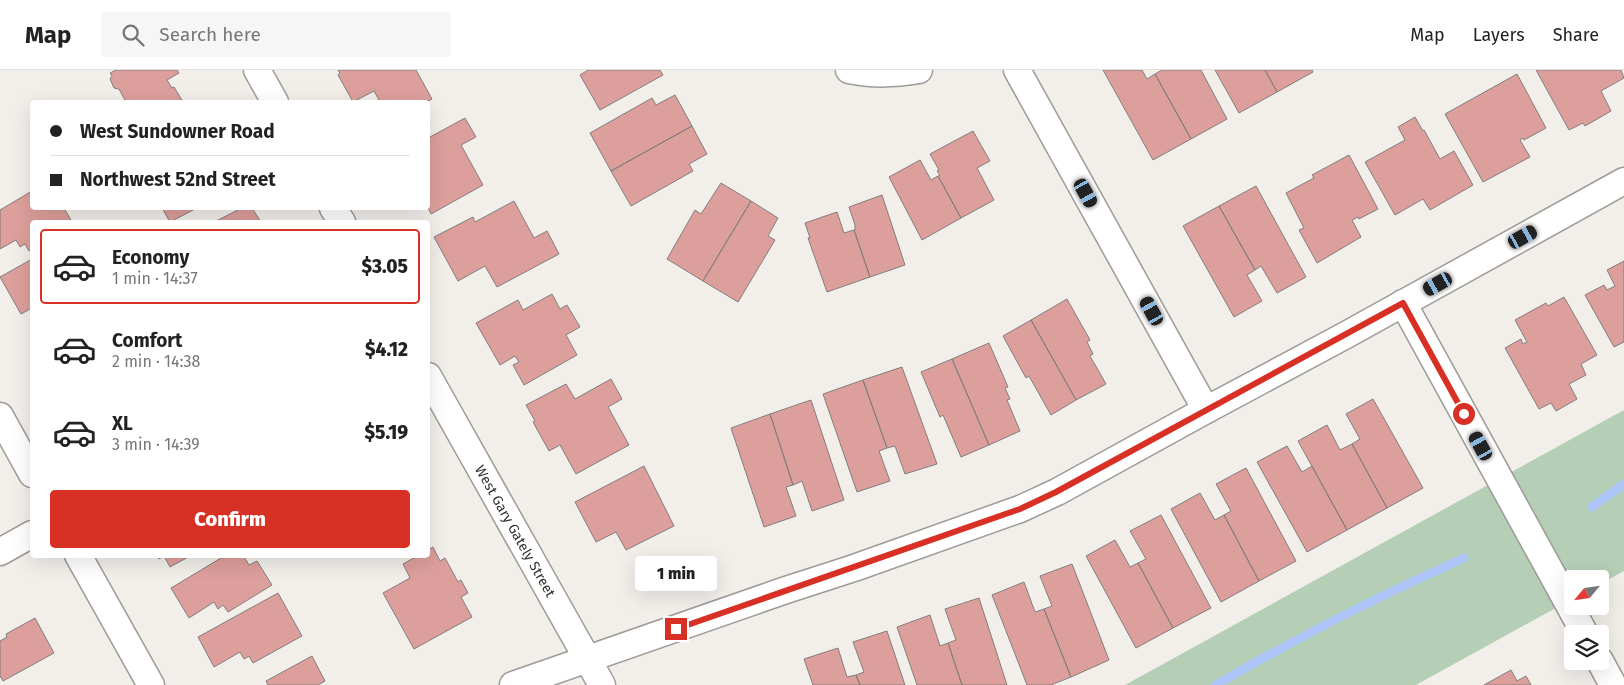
<!DOCTYPE html>
<meta charset="utf-8">
<style>
:root{--surface:#fff;--page:#f6f6f6;--text:#222;--muted:#767676;--line:#e0e0e0;--accent:#d93025}
body{margin:0;font-family:"Fira Sans",sans-serif;background:var(--page);color:var(--text);height:100vh;display:flex;flex-direction:column;font-size:19px;white-space:nowrap}
*{box-sizing:border-box;margin:0}
p{font-size:16px;color:var(--muted)}
.icon{flex:none;width:28px;height:28px;fill:none;stroke:currentColor;stroke-width:2;stroke-linecap:round;stroke-linejoin:round}
.map{position:relative;flex:1;overflow:hidden}
.sheet{position:absolute;left:30px;top:150px;width:400px;height:338px;display:flex;flex-direction:column;background:var(--surface);border-radius:5px;box-shadow:0 5px 20px #0002}
.sheet>*{flex:none}
.top-card{position:absolute;left:30px;top:30px;width:400px;height:110px;border-radius:5px;box-shadow:0 5px 20px #0002;display:grid;align-content:center;height:110px;padding:0 20px;background:var(--surface)}
.needle{width:32px;rotate:241deg}
.fabs{position:absolute;left:1564px;top:500px;display:grid;gap:10px}
.fabs a{display:grid;place-items:center;width:45px;height:45px;border-radius:5px;background:var(--surface);box-shadow:0 5px 20px #0002;font-size:25px}
.end{position:absolute;width:22px;height:22px;margin:-11px;border:6px solid #d93025;background:#fff;box-shadow:0 0 0 2px #fff}
.from{border-radius:50%}
.bubble{position:absolute;height:35px;border-radius:5px;background:var(--surface);box-shadow:0 5px 20px #0002;font-size:16px;font-weight:800;line-height:35px;text-align:center}
.car{position:absolute;width:15px;height:30px;margin:-15px -8px;border-radius:6px;box-shadow:0 0 4px 1px #0007;background:linear-gradient(#222 24%,#8ab4d8 0 40%,#222 0 76%,#8ab4d8 0 86%,#222 0)}
.top-card b{display:flex;align-items:center;gap:18px;height:48px;font-size:19px}
.top-card b+b{border-top:1px solid var(--line)}
.top-card i{width:12px;height:12px;background:var(--text)}
ul{padding:9px 0 0;list-style:none}
li{display:flex;align-items:center;gap:15px;height:75px;margin:0 10px 8px;padding:0 10px;border:2px solid transparent;border-radius:5px}
li div{flex:1}
li b{display:block;font-size:19px}
li em{font-style:normal;font-weight:800}
li.on{border-color:var(--accent)}
li>.icon{width:45px;height:45px;stroke-width:1.5}
.primary-button{display:flex;gap:10px;margin-top:auto;padding:10px 20px}
.primary-button a{flex:1;height:58px;border-radius:5px;background:var(--accent);color:#fff;font-size:20px;font-weight:800;line-height:58px;text-align:center}
header{display:flex;align-items:center;gap:30px;box-sizing:border-box;height:70px;padding:0 25px;background:var(--surface);border-bottom:1px solid var(--line)}
header strong{font-size:24px}
nav{display:flex;gap:28px;margin-inline-start:auto;font-size:18px}
.search{width:350px;height:45px;background:var(--page);display:flex;align-items:center;gap:12px;box-sizing:border-box;padding:0 18px;border-radius:5px;color:var(--muted);font-size:19px}
.map>svg:first-child{display:block}
.green{fill:#b4cfb5}
.lines{fill:none;stroke-linecap:round;stroke-linejoin:round}
.stream{stroke:#adc6f7;stroke-width:9}
.building{fill:#dd9f9b;stroke:#837d7d}
.street-casing{stroke:#9e9b97;stroke-width:29}
.street{stroke:#fff;stroke-width:26}
.route{stroke:#d93025;stroke-width:6}
.labels{text-anchor:middle;stroke-width:5;stroke-linejoin:round;paint-order:stroke}
.street-label{font-size:14px;fill:#302f2d;stroke:#f2efeb}
</style>
<header>
<strong>Map</strong>
<div class="search"><svg class="icon" aria-label="search" viewBox="0 0 24 24"><circle cx="10" cy="10" r="6"/><path d="M15 15l6 6"/></svg>Search here</div>
<nav><a>Map</a><a>Layers</a><a>Share</a></nav>
</header>
<div class="map">
<svg width="1624" height="615" viewBox="0 0 1624 615">
<rect width="100%" height="100%" fill="#f2efeb"/>
<!-- green -->
<path class="green" d="M1624 340V501L1600 514V509H1572V529L1416 615H1125Z"/>
<g class="lines">
<!-- stream -->
<path class="stream" d="M1592 437 1624 414
M1216 615C1296 568 1379 526 1464 488"/>
</g>
<!-- building -->
<path class="building" d="M116 0H177L179 3 167 10 172 18 174 17 183 32H126L119 19 114 18 110 9 112 6 110 3Z
M338 0H416L432 29 426 32H380L374 21 353 32 338 5 340 3Z
M588 0H660L663 5 600 40 580 5Z
M1103 0H1142L1147 9 1155 4 1191 69 1153 90Z
M1162 0H1201L1227 49 1191 69 1155 4Z
M1215 0H1265L1277 22 1239 43Z
M1265 0H1312L1313 2 1277 22Z
M1536 0H1621L1624 8 1601 21 1611 41 1585 56 1583 53 1569 60Z
M1517 4 1546 58 1524 70 1523 68 1520 70 1530 87 1483 112 1445 44Z
M675 25 692 56 611 101 590 63 652 28 656 35Z
M1415 47 1423 61 1424 60 1440 89 1454 81 1473 115 1430 140 1423 129 1395 145 1365 92 1405 70 1398 57Z
M465 48 476 67 461 75 483 115 431 144 428 137V63L430 67Z
M692 56 707 84 689 94 693 101 631 136 611 101Z
M973 61 990 91 977 98 994 130 961 148 938 106 940 105 937 101 939 100 930 84Z
M1349 85 1378 139 1359 149 1358 147 1352 150 1361 167 1317 193 1299 160 1304 158 1286 123 1314 108 1312 105Z
M920 90 931 110 938 106 961 148 922 170 889 107Z
M721 113 751 131 703 211 667 189 695 140 701 144Z
M1256 116 1306 207 1277 223 1261 196 1255 200 1219 136Z
M32 121V138H64L72 152H32V179L29 181 25 174 20 177 16 170 0 179V140Z
M882 125 905 195 870 207 854 160H855V155L849 137Z
M514 131 534 168 547 161 559 184 497 217 485 196 458 211 434 167 473 147 475 152Z
M751 131 778 148 768 166 775 170 738 232 703 211Z
M1219 136 1255 200 1247 205 1262 231 1234 247 1183 156Z
M162 138H197L170 152Z
M242 138H252L261 152H214Z
M837 142 844 163 854 160 870 207 827 222 808 168H810L805 153Z
M32 189V238L21 244 0 207Z
M1624 191V272L1614 277 1585 225 1604 215 1607 220 1615 216 1607 200Z
M552 224 560 239 567 235 580 257 566 265 577 285 524 315 513 295 519 292 515 286 500 295 476 253 518 230 523 240Z
M1564 227 1597 285 1581 294 1586 305 1569 314 1577 329 1556 341 1551 333 1539 339 1505 278 1521 269 1523 274 1527 272 1515 250 1546 233 1548 236Z
M1067 229 1090 270 1087 272 1093 284 1090 286 1106 314 1076 330 1031 250Z
M1031 250 1076 330 1051 345 1029 306 1026 308 1003 266Z
M989 273 1008 317 1005 318 1010 329 1007 330 1020 361 989 375 952 289Z
M952 289 989 375 961 387 943 345 940 347 921 302Z
M902 297 937 394 905 404 895 376 887 378 863 310Z
M611 309 622 329 608 337 629 375 576 404 560 375 549 381 533 352 535 351 526 335 566 314 575 329Z
M863 310 887 378 879 381 890 411 857 422 823 324Z
M1373 329 1423 418 1387 438 1352 374 1360 369 1346 344Z
M811 330 844 430 812 441 802 411 793 415 770 344Z
M770 344 793 415 786 417 796 446 764 457 731 358Z
M1327 355 1340 380 1352 374 1387 438 1347 460 1298 371Z
M1287 376 1302 402 1312 396 1347 460 1307 482 1257 392Z
M644 396 674 456 626 480 616 462 596 472 575 432Z
M1246 398 1296 491 1259 511 1224 445 1231 441 1216 414Z
M1200 423 1215 450 1224 445 1259 511 1221 532 1171 439Z
M1161 445 1211 538 1173 558 1138 493 1146 489 1130 461Z
M1115 470 1130 497 1138 493 1173 558 1136 578 1086 486Z
M433 477 440 491 445 488 458 512 461 510 468 523 461 527 472 547 414 579 383 523 410 508 403 494 419 485H428V480Z
M157 485H192L170 497 164 486 159 489Z
M226 485H243L249 495 257 491 272 515 228 542 223 535 218 539 214 532 189 548 171 518Z
M1072 494 1109 590 1071 607 1044 539 1052 536 1040 506Z
M1024 512 1035 542 1044 539 1071 607 1051 615H1027L992 525Z
M278 523 302 566 253 593 249 586 244 589 240 582 214 597 198 567Z
M979 528 1007 615H962L948 573 956 570 945 539Z
M930 545 940 576 948 573 962 615H917L897 557Z
M35 548 54 583 3 611 0 606V571L7 567 6 564Z
M887 561 905 615H860L856 605 864 602 853 572Z
M838 578 847 607 856 605 860 615H813L804 589Z
M312 586 325 611 318 615H268L266 611Z
M1511 600 1517 611 1526 606 1531 615H1484Z"/>
<g class="lines">
<defs>
<g id="street">
<path d="M257 0 275 32"/>
<path d="M849 0C872 5 896 4 919 0"/>
<path d="M1017 0 1206 340"/>
<path d="M333 138 342 152"/>
<path d="M1403 233 1585 564"/>
<path id="s1" d="M428 306 602 615"/>
<path d="M0 346 32 404"/>
<path d="M0 482 32 464"/>
<path d="M78 485 151 615"/>
<path d="M1600 591 1613 615"/>
<path d="M513 615 786 520 854 498 1020 439 1057 422 1206 340 1346 265 1624 111"/>
</g>
</defs>
<!-- street casing -->
<use href="#street" class="street-casing"/>
<!-- street -->
<use href="#street" class="street"/>
</g>
<g class="lines">
<!-- route -->
<path class="route" d="M676 559 1020 439 1056 422 1403 233 1464 344"/>
</g>
<g class="labels">
<!-- street labels -->
<g class="street-label">
<text dy="5" stroke="none"><textPath href="#s1" startOffset="178">West Gary Gately Street</textPath></text>
</g>
</g>
</svg>
<div class="fabs">
<a><svg class="needle" viewBox="-14 -14 28 28"><path d="M0-13l5 13h-10z" fill="#e53935"/><path d="M0 13l5-13h-10z" fill="#767676"/></svg></a>
<a><svg class="icon" aria-label="layers" viewBox="0 0 24 24"><path d="M12 4l9 5-9 5-9-5zM3 14l9 5 9-5"/></svg></a>
</div>
<i class="end from" style="left:1464px;top:344px"></i>
<i class="end" style="left:676px;top:559px"></i>
<div class="bubble" style="left:635px;top:486px;width:82px">1 min</div>
<i class="car" style="left:1086px;top:123px;rotate:151deg"></i>
<i class="car" style="left:1523px;top:167px;rotate:61deg"></i>
<i class="car" style="left:1438px;top:214px;rotate:241deg"></i>
<i class="car" style="left:1152px;top:241px;rotate:331deg"></i>
<i class="car" style="left:1481px;top:376px;rotate:331deg"></i>
<div class="top-card">
<b><i class="from"></i>West Sundowner Road</b>
<b><i></i>Northwest 52nd Street</b>
</div>
<section class="sheet">
<ul>
<li class="on"><svg class="icon" aria-label="car" viewBox="0 0 24 24"><path d="M5 17H2v-5l4-1 3-4h7l3 4 3 1v5h-3M9 17h6M6 11h13"/><circle cx="7" cy="17" r="2"/><circle cx="17" cy="17" r="2"/></svg><div><b>Economy</b><p>1 min · 14:37</p></div><em>$3.05</em></li>
<li><svg class="icon" aria-label="car" viewBox="0 0 24 24"><path d="M5 17H2v-5l4-1 3-4h7l3 4 3 1v5h-3M9 17h6M6 11h13"/><circle cx="7" cy="17" r="2"/><circle cx="17" cy="17" r="2"/></svg><div><b>Comfort</b><p>2 min · 14:38</p></div><em>$4.12</em></li>
<li><svg class="icon" aria-label="car" viewBox="0 0 24 24"><path d="M5 17H2v-5l4-1 3-4h7l3 4 3 1v5h-3M9 17h6M6 11h13"/><circle cx="7" cy="17" r="2"/><circle cx="17" cy="17" r="2"/></svg><div><b>XL</b><p>3 min · 14:39</p></div><em>$5.19</em></li>
</ul>
<div class="primary-button"><a>Confirm</a></div>
</section>
</div>
